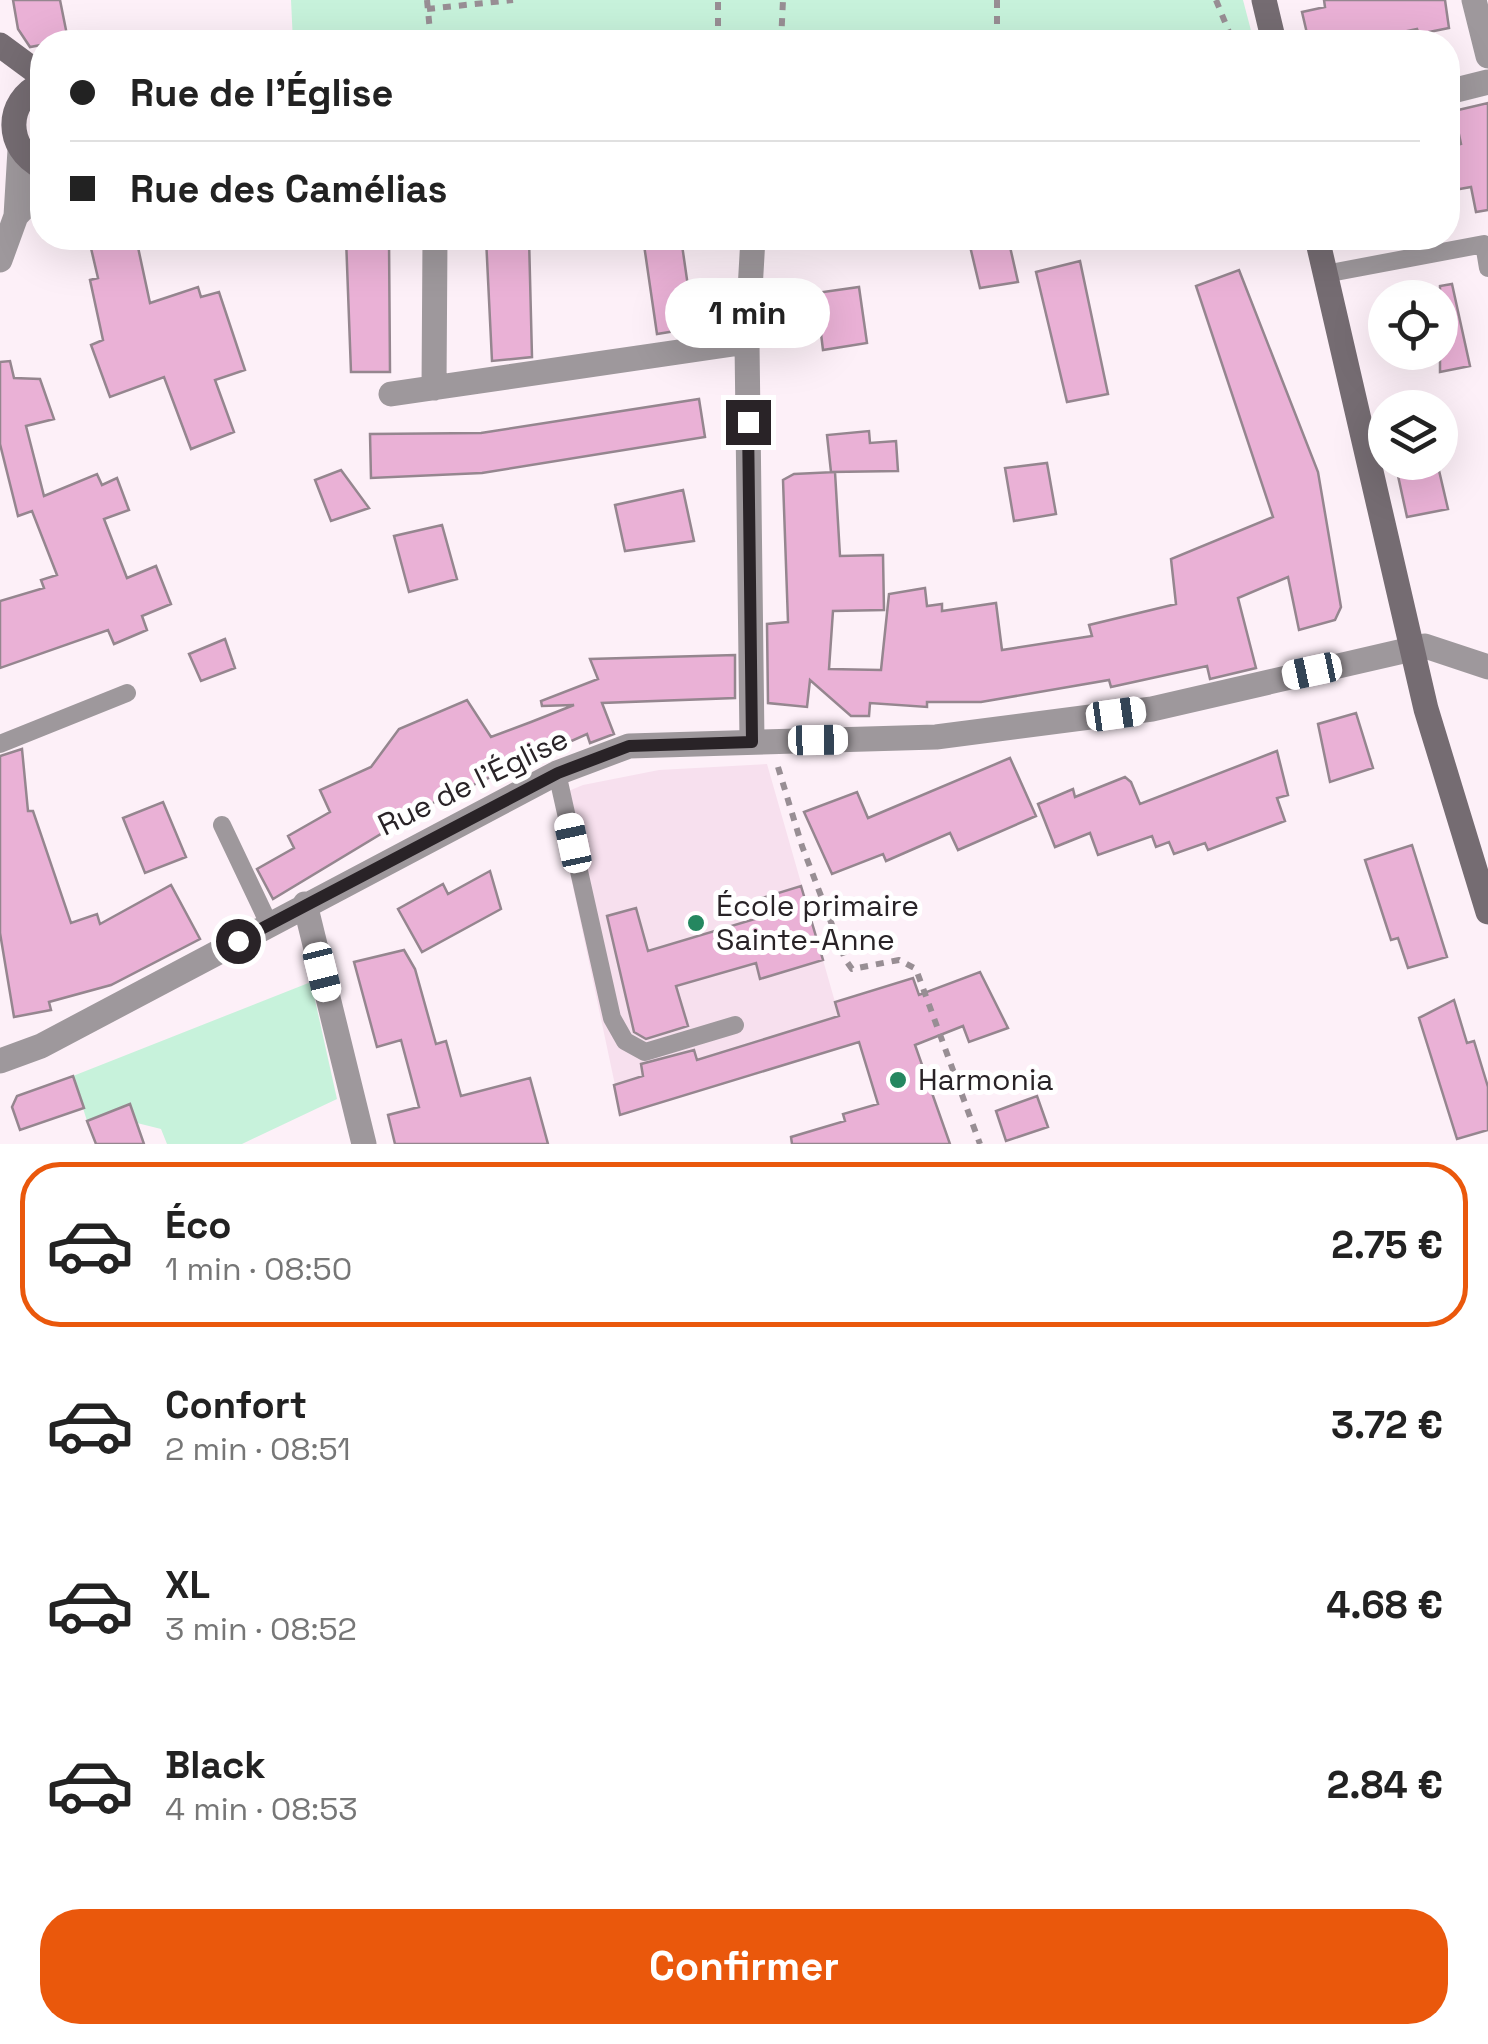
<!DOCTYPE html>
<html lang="fr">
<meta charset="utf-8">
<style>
:root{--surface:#fff;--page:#f2f2f2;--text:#222;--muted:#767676;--line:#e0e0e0;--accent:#ea580c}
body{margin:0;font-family:"Space Grotesk",sans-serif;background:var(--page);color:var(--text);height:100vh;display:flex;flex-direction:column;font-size:38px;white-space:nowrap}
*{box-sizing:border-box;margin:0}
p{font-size:32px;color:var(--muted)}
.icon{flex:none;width:55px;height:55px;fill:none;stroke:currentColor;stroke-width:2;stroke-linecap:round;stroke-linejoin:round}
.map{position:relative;height:1144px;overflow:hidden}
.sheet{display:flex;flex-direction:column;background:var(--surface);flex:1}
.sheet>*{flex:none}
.guide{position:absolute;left:30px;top:30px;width:1430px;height:220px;border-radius:40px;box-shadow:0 10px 40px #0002;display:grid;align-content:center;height:220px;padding:0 40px;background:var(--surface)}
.buttons{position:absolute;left:1368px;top:280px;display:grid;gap:20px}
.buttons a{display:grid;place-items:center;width:90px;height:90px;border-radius:50%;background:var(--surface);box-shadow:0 10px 40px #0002;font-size:50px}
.end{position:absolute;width:45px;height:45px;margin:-22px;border:12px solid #292327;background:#fff;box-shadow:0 0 0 5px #fff}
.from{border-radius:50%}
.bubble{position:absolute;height:70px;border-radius:35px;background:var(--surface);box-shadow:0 10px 40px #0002;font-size:32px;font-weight:700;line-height:70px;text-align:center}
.car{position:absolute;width:30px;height:60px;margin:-30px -15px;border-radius:12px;box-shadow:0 0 8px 2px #0007;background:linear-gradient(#fff 24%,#345 0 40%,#fff 0 76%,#345 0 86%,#fff 0)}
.guide b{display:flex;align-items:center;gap:35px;height:95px;font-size:38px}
.guide b+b{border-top:2px solid var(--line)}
.guide i{width:25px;height:25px;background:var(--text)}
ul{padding:18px 0 0;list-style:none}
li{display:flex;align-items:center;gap:30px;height:165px;margin:0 20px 15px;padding:0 20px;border:5px solid transparent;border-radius:40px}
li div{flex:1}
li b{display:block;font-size:38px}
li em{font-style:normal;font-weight:700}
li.selected{border-color:var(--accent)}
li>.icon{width:90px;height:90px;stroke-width:1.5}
.cta{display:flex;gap:20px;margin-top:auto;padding:20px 40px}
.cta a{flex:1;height:115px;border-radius:40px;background:var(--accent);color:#fff;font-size:40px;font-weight:700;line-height:115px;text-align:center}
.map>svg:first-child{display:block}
.built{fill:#f7e0ee}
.green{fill:#c7f2db}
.building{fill:#eab1d6;stroke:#95868f;stroke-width:2.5}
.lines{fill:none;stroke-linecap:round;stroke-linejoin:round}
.path{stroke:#988e94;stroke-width:6;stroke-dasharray:8 8;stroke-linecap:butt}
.lane{stroke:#9e989c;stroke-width:18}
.street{stroke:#9e989c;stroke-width:25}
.secondary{stroke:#756c72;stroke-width:25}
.route{stroke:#292327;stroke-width:12}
.poi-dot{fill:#258760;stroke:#fff;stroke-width:4}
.labels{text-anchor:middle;stroke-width:10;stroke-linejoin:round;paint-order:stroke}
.street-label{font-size:30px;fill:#292327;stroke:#fff}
.poi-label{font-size:30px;fill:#292327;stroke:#fff;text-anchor:start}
</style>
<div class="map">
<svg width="1488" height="1144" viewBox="0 0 1488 1144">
<rect width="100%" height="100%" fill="#fdf0f8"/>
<!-- built -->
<path class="built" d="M767 764 839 1016 615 1085 554 797 583 785 659 770Z"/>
<!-- green -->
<path class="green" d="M291 0H1243L1254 42H293Z
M311 982 337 1099 242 1144H167L161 1129 137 1123 130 1104 87 1121 73 1076Z"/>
<!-- building -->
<path class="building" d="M13 0H60L68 40 30 47 18 29Z
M1324 0H1445L1449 28 1419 34 1417 29 1356 42H1309L1302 12 1325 7Z
M1488 103V210L1476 212 1471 187 1454 190 1448 148 1461 144 1454 111Z
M119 238H136L150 303 198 287 201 297 219 292 245 370 215 380 234 432 191 449 164 377 110 397 91 345 103 340 90 280 98 278 90 244Z
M346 238H389L390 372H351Z
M486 238H529L532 357 492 361Z
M643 238H681L694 328 657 334Z
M1008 238 1018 282 980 288 969 242Z
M1080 261 1108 394 1067 402 1036 272Z
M1239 270 1318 472 1341 607 1335 620 1299 630 1288 577 1238 598 1256 668 1210 679 1207 666 1111 687 1109 680 981 702H927V707L870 703 869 716H851L810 680 807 707 768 703 767 624 788 622 783 480 794 474 835 472 840 556 883 555 884 610 833 611 829 669 881 670 889 594 925 588 927 606 942 604V611L996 603 1002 650 1092 636 1089 625 1176 604 1171 559 1273 517 1196 286Z
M1452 284 1470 366 1440 372V286Z
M859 287 867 343 823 350 816 293Z
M10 361 14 378 40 379 54 419 26 426 44 496 97 474 102 485 117 478 129 510 104 519 127 578 156 566 171 604 142 616 147 630 114 644 108 630 0 668V601L44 588 41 580 57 575 32 511 18 516 0 444V362Z
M699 399 705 437 482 473 371 478 370 434 481 433Z
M869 431 870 443 896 441 898 471 831 472 827 435Z
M1395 462H1437L1448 509 1407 517Z
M1047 463 1056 514 1014 521 1005 468Z
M341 470 369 508 331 521 315 480Z
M683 490 694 541 625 551 615 505Z
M442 525 457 579 409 592 394 536Z
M225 639 235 668 201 681 189 654Z
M735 655V698L602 703 614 734 590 743 587 734 386 824 389 829 273 899 257 869 294 848 288 836 330 812 320 790 371 767 399 729 467 700 491 737 531 722 574 705 542 706 541 701 598 679 590 659Z
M1356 713 1373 768 1330 782 1318 724Z
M22 749 28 811H33L71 923 97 914 100 924 171 885 200 939 111 985 49 1002 51 1010 14 1017 0 933V756Z
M1277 751 1288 795 1277 798 1285 821 1208 850 1205 843 1174 854 1169 842 1156 847 1152 836 1098 855 1090 833 1055 847 1038 804 1073 789 1075 797 1125 777 1131 782 1140 804Z
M1010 758 1036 816 958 850 950 833 886 861 883 854 832 874 804 812 857 792 868 818Z
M163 802 186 857 145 873 123 818Z
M1412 845 1447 957 1408 968 1398 938 1391 940 1365 860Z
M490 871 501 909 422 952 398 909 443 884 448 894Z
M801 886 823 960 760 979 756 963 676 986 688 1026 646 1039 634 1032 607 916 636 908 648 951 755 919 749 902Z
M404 950 415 969 436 1044 446 1041 461 1096 530 1078 548 1144H395L388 1115 419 1107 401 1040 377 1047 354 962Z
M980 972 1008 1028 969 1042 963 1026 915 1045 950 1144H792L791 1137 845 1121 843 1114 878 1104 859 1042 620 1115 614 1085 643 1076 641 1064 694 1050 697 1060 839 1016 835 1002 913 978 919 995Z
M1454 1000 1467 1043 1474 1041 1488 1087V1130L1457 1139 1419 1018Z
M73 1076 84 1108 20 1130 12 1107 17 1096Z
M1037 1096 1048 1127 1006 1141 996 1111Z
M130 1104 144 1144H96L87 1121Z"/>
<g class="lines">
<!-- path -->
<path class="path" d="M427 0 431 42
M997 0V42
M1216 0 1233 42
M427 9 513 0
M718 42V0
M781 42 783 0
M778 767 802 846 845 959 852 969 899 960 916 969 980 1144"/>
<!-- lane -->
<path class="lane" d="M1325 274 1484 244 1488 268
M0 744 127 693
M557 773 612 1018 625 1041 645 1052 735 1025
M222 825 269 924"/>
<!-- street -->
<path class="street" d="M1474 0 1488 56
M1448 92 1488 82
M16 216 42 188
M0 260 16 216 20 150
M434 388 435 238
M391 394 747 342
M752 741 747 342 753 238
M305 904 364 1144
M0 1061 41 1046 557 773 629 746 936 737 1152 709 1425 646 1488 667"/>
<!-- secondary -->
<path class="secondary" d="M1264 0 1274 42
M0 45 42 76
M42 84C4 101 5 149 42 167
M1317 238 1426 709 1488 912"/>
</g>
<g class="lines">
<!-- route -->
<path class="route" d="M238 941 558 773 629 746 752 742 748 422"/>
</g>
<!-- markers -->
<g class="poi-dot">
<circle cx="696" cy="923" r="10"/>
<circle cx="898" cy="1080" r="10"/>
</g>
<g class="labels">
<!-- street labels -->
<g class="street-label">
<text transform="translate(473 782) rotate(-26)" y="10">Rue de l'Église</text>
</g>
<!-- poi labels -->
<g class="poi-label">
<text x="716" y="916">École primaire<tspan x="716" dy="34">Sainte-Anne</tspan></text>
<text x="918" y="1090">Harmonia</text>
</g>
</g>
</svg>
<div class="buttons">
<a><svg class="icon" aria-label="locate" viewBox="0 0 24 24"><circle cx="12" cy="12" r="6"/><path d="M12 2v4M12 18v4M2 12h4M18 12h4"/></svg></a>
<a><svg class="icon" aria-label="layers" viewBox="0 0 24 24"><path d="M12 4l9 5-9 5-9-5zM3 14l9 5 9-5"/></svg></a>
</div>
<i class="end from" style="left:238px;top:941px"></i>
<i class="end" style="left:748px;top:422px"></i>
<div class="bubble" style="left:665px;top:278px;width:165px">1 min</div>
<i class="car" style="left:1312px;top:671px;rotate:258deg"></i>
<i class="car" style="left:1116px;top:714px;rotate:82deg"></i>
<i class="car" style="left:818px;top:740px;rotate:89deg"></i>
<i class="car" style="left:573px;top:843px;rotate:348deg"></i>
<i class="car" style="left:322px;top:972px;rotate:166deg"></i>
<div class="guide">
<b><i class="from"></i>Rue de l'Église</b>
<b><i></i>Rue des Camélias</b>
</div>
</div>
<section class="sheet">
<ul>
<li class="selected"><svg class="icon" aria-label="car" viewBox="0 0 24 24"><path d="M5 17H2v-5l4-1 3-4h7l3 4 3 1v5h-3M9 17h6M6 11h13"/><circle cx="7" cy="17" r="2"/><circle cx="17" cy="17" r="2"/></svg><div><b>Éco</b><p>1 min · 08:50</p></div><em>2.75 €</em></li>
<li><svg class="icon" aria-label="car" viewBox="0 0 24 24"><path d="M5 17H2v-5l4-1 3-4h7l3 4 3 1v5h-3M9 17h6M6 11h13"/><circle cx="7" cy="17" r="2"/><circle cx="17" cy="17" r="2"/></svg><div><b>Confort</b><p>2 min · 08:51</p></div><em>3.72 €</em></li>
<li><svg class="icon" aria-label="car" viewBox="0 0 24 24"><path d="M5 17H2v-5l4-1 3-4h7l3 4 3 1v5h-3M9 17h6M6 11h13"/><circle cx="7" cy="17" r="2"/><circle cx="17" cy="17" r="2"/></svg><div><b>XL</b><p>3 min · 08:52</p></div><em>4.68 €</em></li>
<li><svg class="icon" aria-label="car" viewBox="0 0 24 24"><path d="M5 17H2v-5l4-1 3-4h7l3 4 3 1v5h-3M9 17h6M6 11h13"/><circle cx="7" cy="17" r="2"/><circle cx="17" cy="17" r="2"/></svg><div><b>Black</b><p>4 min · 08:53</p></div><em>2.84 €</em></li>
</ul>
<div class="cta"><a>Confirmer</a></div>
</section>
